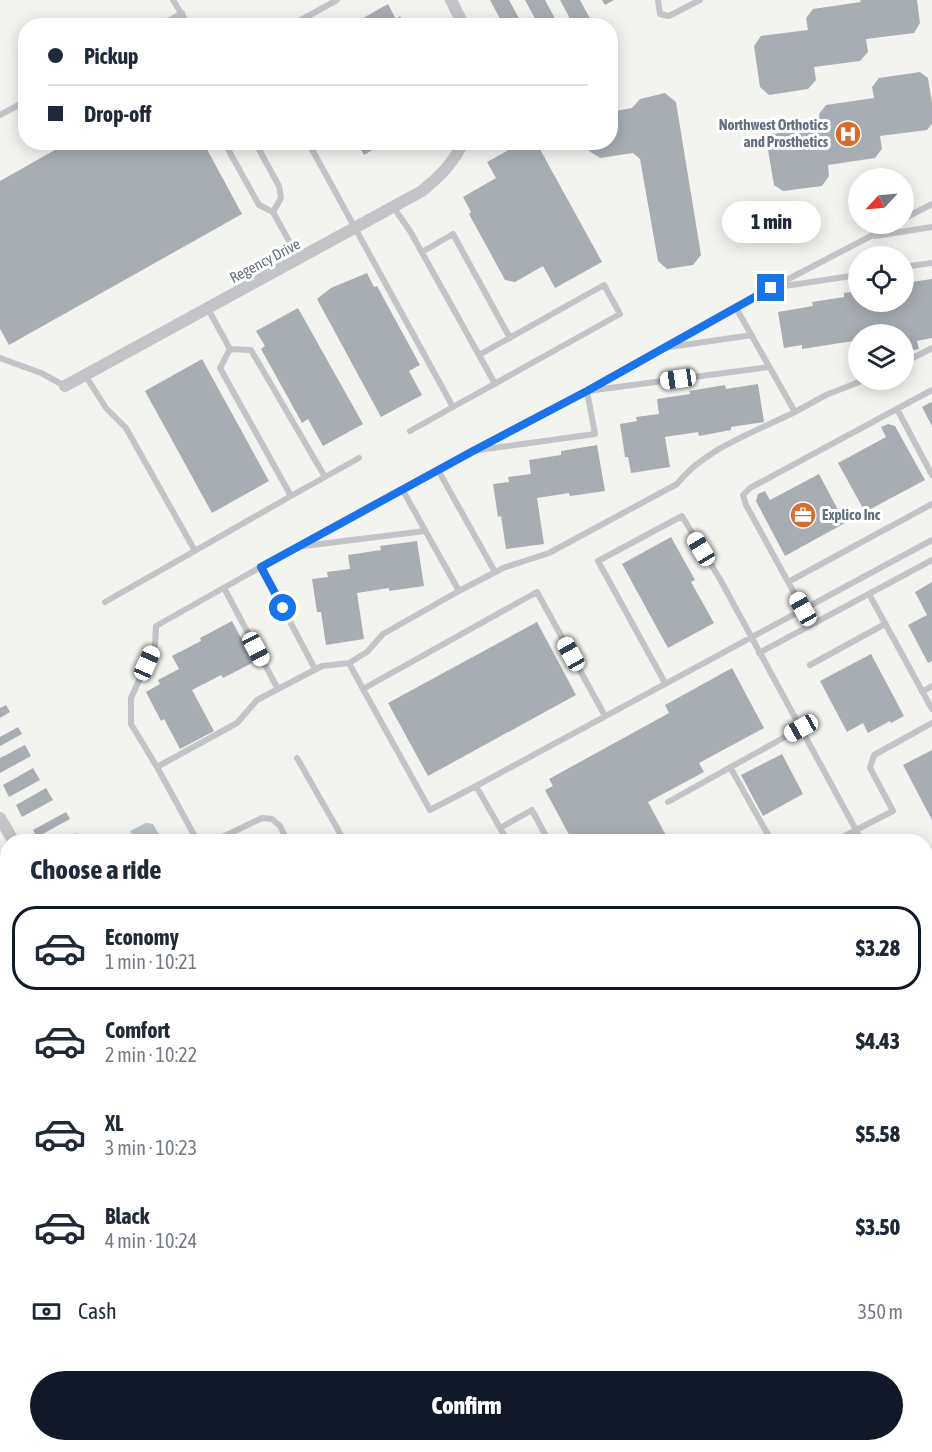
<!DOCTYPE html>
<meta charset="utf-8">
<style>
:root{--surface:#fff;--page:#f2f2f3;--text:#1f2937;--muted:#747a83;--line:#e0e1e3;--accent:#111827}
body{margin:0;font-family:"Asap Condensed",sans-serif;background:var(--page);color:var(--text);height:100vh;display:flex;flex-direction:column;font-size:22px;white-space:nowrap}
*{box-sizing:border-box;margin:0}
p{font-size:20px;color:var(--muted)}
.icon{flex:none;width:33px;height:33px;fill:none;stroke:currentColor;stroke-width:2;stroke-linecap:round;stroke-linejoin:round}
.map{position:relative;flex:1;overflow:hidden}
.side{position:absolute;left:0px;top:834px;width:933px;height:618px;display:flex;flex-direction:column;background:var(--surface);border-radius:24px 24px 0 0;box-shadow:0 3px 15px #0003}
.side>*{flex:none}
.top-card{position:absolute;left:18px;top:18px;width:600px;height:132px;border-radius:24px;box-shadow:0 3px 15px #0003;display:grid;align-content:center;height:132px;padding:0 30px;background:var(--surface)}
.needle{width:39px;rotate:244deg}
.fabs{position:absolute;left:848px;top:168px;display:grid;gap:12px}
.fabs a{display:grid;place-items:center;width:66px;height:66px;border-radius:50%;background:var(--surface);box-shadow:0 3px 15px #0003;font-size:30px}
.end{position:absolute;width:27px;height:27px;margin:-14px;border:8px solid #1a73e8;background:#fff;box-shadow:0 0 0 3px #fff}
.from{border-radius:50%}
.bubble{position:absolute;height:42px;border-radius:21px;background:var(--surface);box-shadow:0 3px 15px #0003;font-size:20px;font-weight:800;line-height:42px;text-align:center}
.car{position:absolute;width:18px;height:36px;margin:-18px -9px;border-radius:8px;box-shadow:0 0 4px 2px #0007;background:linear-gradient(#fff 24%,#345 0 40%,#fff 0 76%,#345 0 86%,#fff 0)}
.top-card b{display:flex;align-items:center;gap:21px;height:57px;font-size:22px}
.top-card b+b{border-top:2px solid var(--line)}
.top-card i{width:15px;height:15px;background:var(--text)}
ul{padding:0;list-style:none}
li{display:flex;align-items:center;gap:18px;height:84px;margin:0 12px 9px;padding:0 18px;border:3px solid transparent;border-radius:24px}
li div{flex:1}
li b{display:block;font-size:22px}
li em{font-style:normal;font-weight:800}
li.current{border-color:var(--accent)}
li>.icon{width:54px;height:54px;stroke-width:1.5}
h2{padding:0 30px;font-size:27px;line-height:72px}
.pay{display:flex;align-items:center;gap:15px;height:66px;padding:0 30px;font-size:22px}
.pay p{margin-inline-start:auto}
.action{display:flex;gap:12px;margin-top:auto;padding:12px 30px}
.action a{flex:1;height:69px;border-radius:36px;background:var(--accent);color:#fff;font-size:24px;font-weight:800;line-height:69px;text-align:center}
.map>svg:first-child{display:block}
.water{fill:#b9c2c7}
.building{fill:#a8adb4}
.lines{fill:none;stroke-linecap:round;stroke-linejoin:round}
.service{stroke:#c2c4c8;stroke-width:6}
.minor{stroke:#c2c4c8;stroke-width:12}
.route{stroke:#1a73e8;stroke-width:8}
.labels{text-anchor:middle;stroke-width:6;stroke-linejoin:round;paint-order:stroke}
.poi-label{font-size:15px;font-weight:bold;fill:#64707f;stroke:#fff;text-anchor:end}
.street-label{font-size:15px;fill:#64707f;stroke:#fff}
</style>
<div class="map">
<svg width="932" height="1452" viewBox="0 0 932 1452">
<rect width="100%" height="100%" fill="#f3f4f0"/>
<!-- water -->
<path class="water" d="M146 823 153 824 163 841H135L130 831Z"/>
<!-- building -->
<path class="building" d="M490 0H509L523 26H504Z
M525 0H545L559 26H539Z
M560 0H580L594 26H574Z
M602 0H614L605 5Z
M860 0H917L920 23 914 33 866 39 868 52 860 61 814 67 816 80 808 89 769 95 760 87 754 46 761 36 808 30 806 18 813 9 861 2Z
M388 4 396 19 400 16 405 26H349Z
M920 72 928 78 932 103V124L927 130 880 136 882 149 875 158 828 165 829 176 822 186 783 191 774 185 767 144 773 134 820 127 819 114 826 105 874 98 872 87 879 78Z
M665 93 676 102 701 255 693 265 667 269 658 261 640 159 633 153 600 158 589 151 588 142H610V112L632 108 640 99Z
M69 142H203L242 214 9 345 0 329V181Z
M357 142H386L364 155Z
M523 142H536L602 262 555 288 543 266 515 282 505 280 469 214 471 212 463 197 496 178 487 162Z
M367 273 374 287 377 286 420 365 409 371 422 395 381 417 317 299 331 288Z
M911 279V282L932 279V338L917 341 919 349 903 352V334H858V344H853V341L802 349V345L784 348 778 312 813 306 812 302 844 297V293L858 291V302H903V280Z
M298 308 363 424 323 446 308 419 302 423 261 349 265 346 256 331Z
M202 359 269 481 212 513 145 391Z
M758 384 764 422 731 427V430L699 436 698 432 665 437 670 467 631 473 628 457H625L620 424 637 421 636 417 659 414 657 399 690 394 689 391 725 385 726 389Z
M931 402 932 403V426L922 407Z
M888 424 895 426 925 480 865 512 838 463 886 437 881 427Z
M597 445 605 491 570 496 569 493 537 498 544 544 506 549 501 516 498 517 493 484 509 482 508 477 531 474 529 460 561 455V451Z
M819 474 845 523 785 556 756 501 758 494 765 491 770 500Z
M671 537 695 580 691 582 714 623 668 648 622 564Z
M417 541 424 586 389 591V588L357 593 364 639 326 645 321 612H317L312 579 328 577 327 572 350 569 348 555 381 550 380 546Z
M932 582V661L928 663 908 625 927 615 915 592Z
M232 621 254 662 223 678 221 675 192 690 214 731 180 749 164 719 161 721 146 692 160 684 158 680 179 669 172 656 201 641 200 638Z
M537 622 576 695 428 776 388 703Z
M871 654 904 716 891 723 890 721 868 733 863 723 847 732 820 681Z
M732 668 764 728 699 763 704 772 648 802 669 841 573 842 545 790 553 786 549 779 669 713 665 705Z
M6 705 10 712 0 718V708Z
M18 727 22 734 0 746V737Z
M25 745 31 756 0 773V758Z
M932 750V820L903 765Z
M782 754 803 794 763 816 741 775Z
M33 768 40 780 9 797 3 785Z
M46 788 53 800 22 817 16 805Z
M66 812 70 819 37 837 33 830Z
M77 833 81 840 78 842H60Z
M932 1118V1131L927 1121Z
M926 1210 932 1222V1274L926 1278Z
M396 1444H423L427 1452H386V1450Z
M624 1444H664L666 1452H622Z"/>
<g class="lines">
<!-- service -->
<path class="service" d="M173 0 189 26
M658 0 660 14 669 16 700 0
M159 26 182 13
M290 26 337 0
M0 115 26 101
M224 142 259 205 273 212 299 259
M255 142 279 186 281 198 273 212
M308 142 453 407 620 314 604 285 479 355 410 231 394 208
M903 219 932 204
M875 236 932 227
M422 252 453 234 510 338
M903 267 932 263
M777 285 894 224
M736 308 795 412C755 432 704 449 677 484L549 553 503 568 459 591 383 634 367 652 349 663 322 666 257 700 237 723 157 767 131 724V698L155 645 156 626 298 546 587 391 771 288 858 275
M670 347 752 335
M230 349 251 350 325 477 359 458
M479 355 495 384
M0 358 41 373 65 386
M903 363 932 348
M85 375 106 408 126 428 195 551
M897 409 932 475
M795 412 826 395 864 380
M410 431 453 407
M479 450 595 434 587 391 769 367
M438 470 495 572
M402 489 459 591
M291 496 325 477
M304 546 425 531
M261 567 315 669
M788 582 932 504
M224 588 278 689
M869 594 932 709
M105 602 291 496 220 368 230 349 208 309
M803 609 746 505 743 495 750 488 932 390
M759 653 932 560
M349 663 363 689
M810 665 885 624
M665 683 598 561 682 516 721 581 856 830 893 811 870 768 874 755 932 723
M922 692 932 686
M605 716 537 592 363 689 430 810 476 786 932 540
M297 758 345 842
M157 767 198 842
M730 767 772 842
M476 786 508 842
M668 802 801 728
M500 828 532 810 549 842
M212 842 262 818 272 819 280 826 288 842
M834 842 856 830 862 842
M926 1167 932 1180
M926 1287 932 1283
M926 1319 932 1318
M329 1444 333 1452
M364 1444 368 1452
M918 1444 932 1452
M304 1452 319 1444
M818 1452 820 1444"/>
<!-- minor -->
<path class="minor" d="M451 0 464 26
M65 386 422 191C439 177 454 163 463 142
M0 818 14 842
M0 976 8 972
M926 1069 932 1066
M0 1205 8 1201
M0 1423 8 1437
M12 1444 16 1452
M205 1452 219 1444"/>
</g>
<g class="lines">
<!-- route -->
<path class="route" d="M283 608 261 567 473 451 587 391 771 288"/>
</g>
<!-- icons -->
<defs>
<symbol id="hospital-disc" viewBox="-11 -11 22 22"><circle r="9.5" fill="#d86c2b" stroke="#fff"/><path d="M-5-5h3v3.5h4V-5h3V5h-3V1.5h-4V5h-3Z" fill="#fff"/></symbol>
<symbol id="office-disc" viewBox="-11 -11 22 22"><circle r="9.5" fill="#d86c2b" stroke="#fff"/><path d="M-6-3h4V-5.5h4V-3h4V5H-6ZM-1-4.5V-3h2v-1.5ZM-6 0V1H6V0Z" fill="#fff"/></symbol>
</defs>
<g fill-rule="evenodd">
<use href="#hospital-disc" x="833" y="119" width="30" height="30"/>
<use href="#office-disc" x="788" y="500" width="30" height="30"/>
</g>
<g class="labels">
<!-- poi labels -->
<g class="poi-label">
<text x="828" y="130">Northwest Orthotics<tspan x="828" dy="17">and Prosthetics</tspan></text>
<text x="822" y="520" text-anchor="start">Explico Inc</text>
</g>
<!-- street labels -->
<g class="street-label">
<text transform="translate(265 261) rotate(-28)" y="5">Regency Drive</text>
</g>
</g>
</svg>
<div class="fabs">
<a><svg class="needle" viewBox="-14 -14 28 28"><path d="M0-13l5 13h-10z" fill="#e53935"/><path d="M0 13l5-13h-10z" fill="#747a83"/></svg></a>
<a><svg class="icon" aria-label="locate" viewBox="0 0 24 24"><circle cx="12" cy="12" r="6"/><path d="M12 2v4M12 18v4M2 12h4M18 12h4"/></svg></a>
<a><svg class="icon" aria-label="layers" viewBox="0 0 24 24"><path d="M12 4l9 5-9 5-9-5zM3 14l9 5 9-5"/></svg></a>
</div>
<i class="end from" style="left:283px;top:608px"></i>
<i class="end" style="left:771px;top:288px"></i>
<div class="bubble" style="left:722px;top:201px;width:99px">1 min</div>
<i class="car" style="left:678px;top:379px;rotate:262deg"></i>
<i class="car" style="left:701px;top:549px;rotate:329deg"></i>
<i class="car" style="left:803px;top:609px;rotate:331deg"></i>
<i class="car" style="left:256px;top:649px;rotate:152deg"></i>
<i class="car" style="left:571px;top:654px;rotate:331deg"></i>
<i class="car" style="left:147px;top:663px;rotate:24deg"></i>
<i class="car" style="left:801px;top:728px;rotate:241deg"></i>
<div class="top-card">
<b><i class="from"></i>Pickup</b>
<b><i></i>Drop-off</b>
</div>
<section class="side">
<h2>Choose a ride</h2>
<ul>
<li class="current"><svg class="icon" aria-label="car" viewBox="0 0 24 24"><path d="M5 17H2v-5l4-1 3-4h7l3 4 3 1v5h-3M9 17h6M6 11h13"/><circle cx="7" cy="17" r="2"/><circle cx="17" cy="17" r="2"/></svg><div><b>Economy</b><p>1 min · 10:21</p></div><em>$3.28</em></li>
<li><svg class="icon" aria-label="car" viewBox="0 0 24 24"><path d="M5 17H2v-5l4-1 3-4h7l3 4 3 1v5h-3M9 17h6M6 11h13"/><circle cx="7" cy="17" r="2"/><circle cx="17" cy="17" r="2"/></svg><div><b>Comfort</b><p>2 min · 10:22</p></div><em>$4.43</em></li>
<li><svg class="icon" aria-label="car" viewBox="0 0 24 24"><path d="M5 17H2v-5l4-1 3-4h7l3 4 3 1v5h-3M9 17h6M6 11h13"/><circle cx="7" cy="17" r="2"/><circle cx="17" cy="17" r="2"/></svg><div><b>XL</b><p>3 min · 10:23</p></div><em>$5.58</em></li>
<li><svg class="icon" aria-label="car" viewBox="0 0 24 24"><path d="M5 17H2v-5l4-1 3-4h7l3 4 3 1v5h-3M9 17h6M6 11h13"/><circle cx="7" cy="17" r="2"/><circle cx="17" cy="17" r="2"/></svg><div><b>Black</b><p>4 min · 10:24</p></div><em>$3.50</em></li>
</ul>
<div class="pay"><svg class="icon" aria-label="cash" viewBox="0 0 24 24"><path d="M3 7h18v10H3z"/><circle cx="12" cy="12" r="2"/></svg>Cash<p>350 m</p></div>
<div class="action"><a>Confirm</a></div>
</section>
</div>
